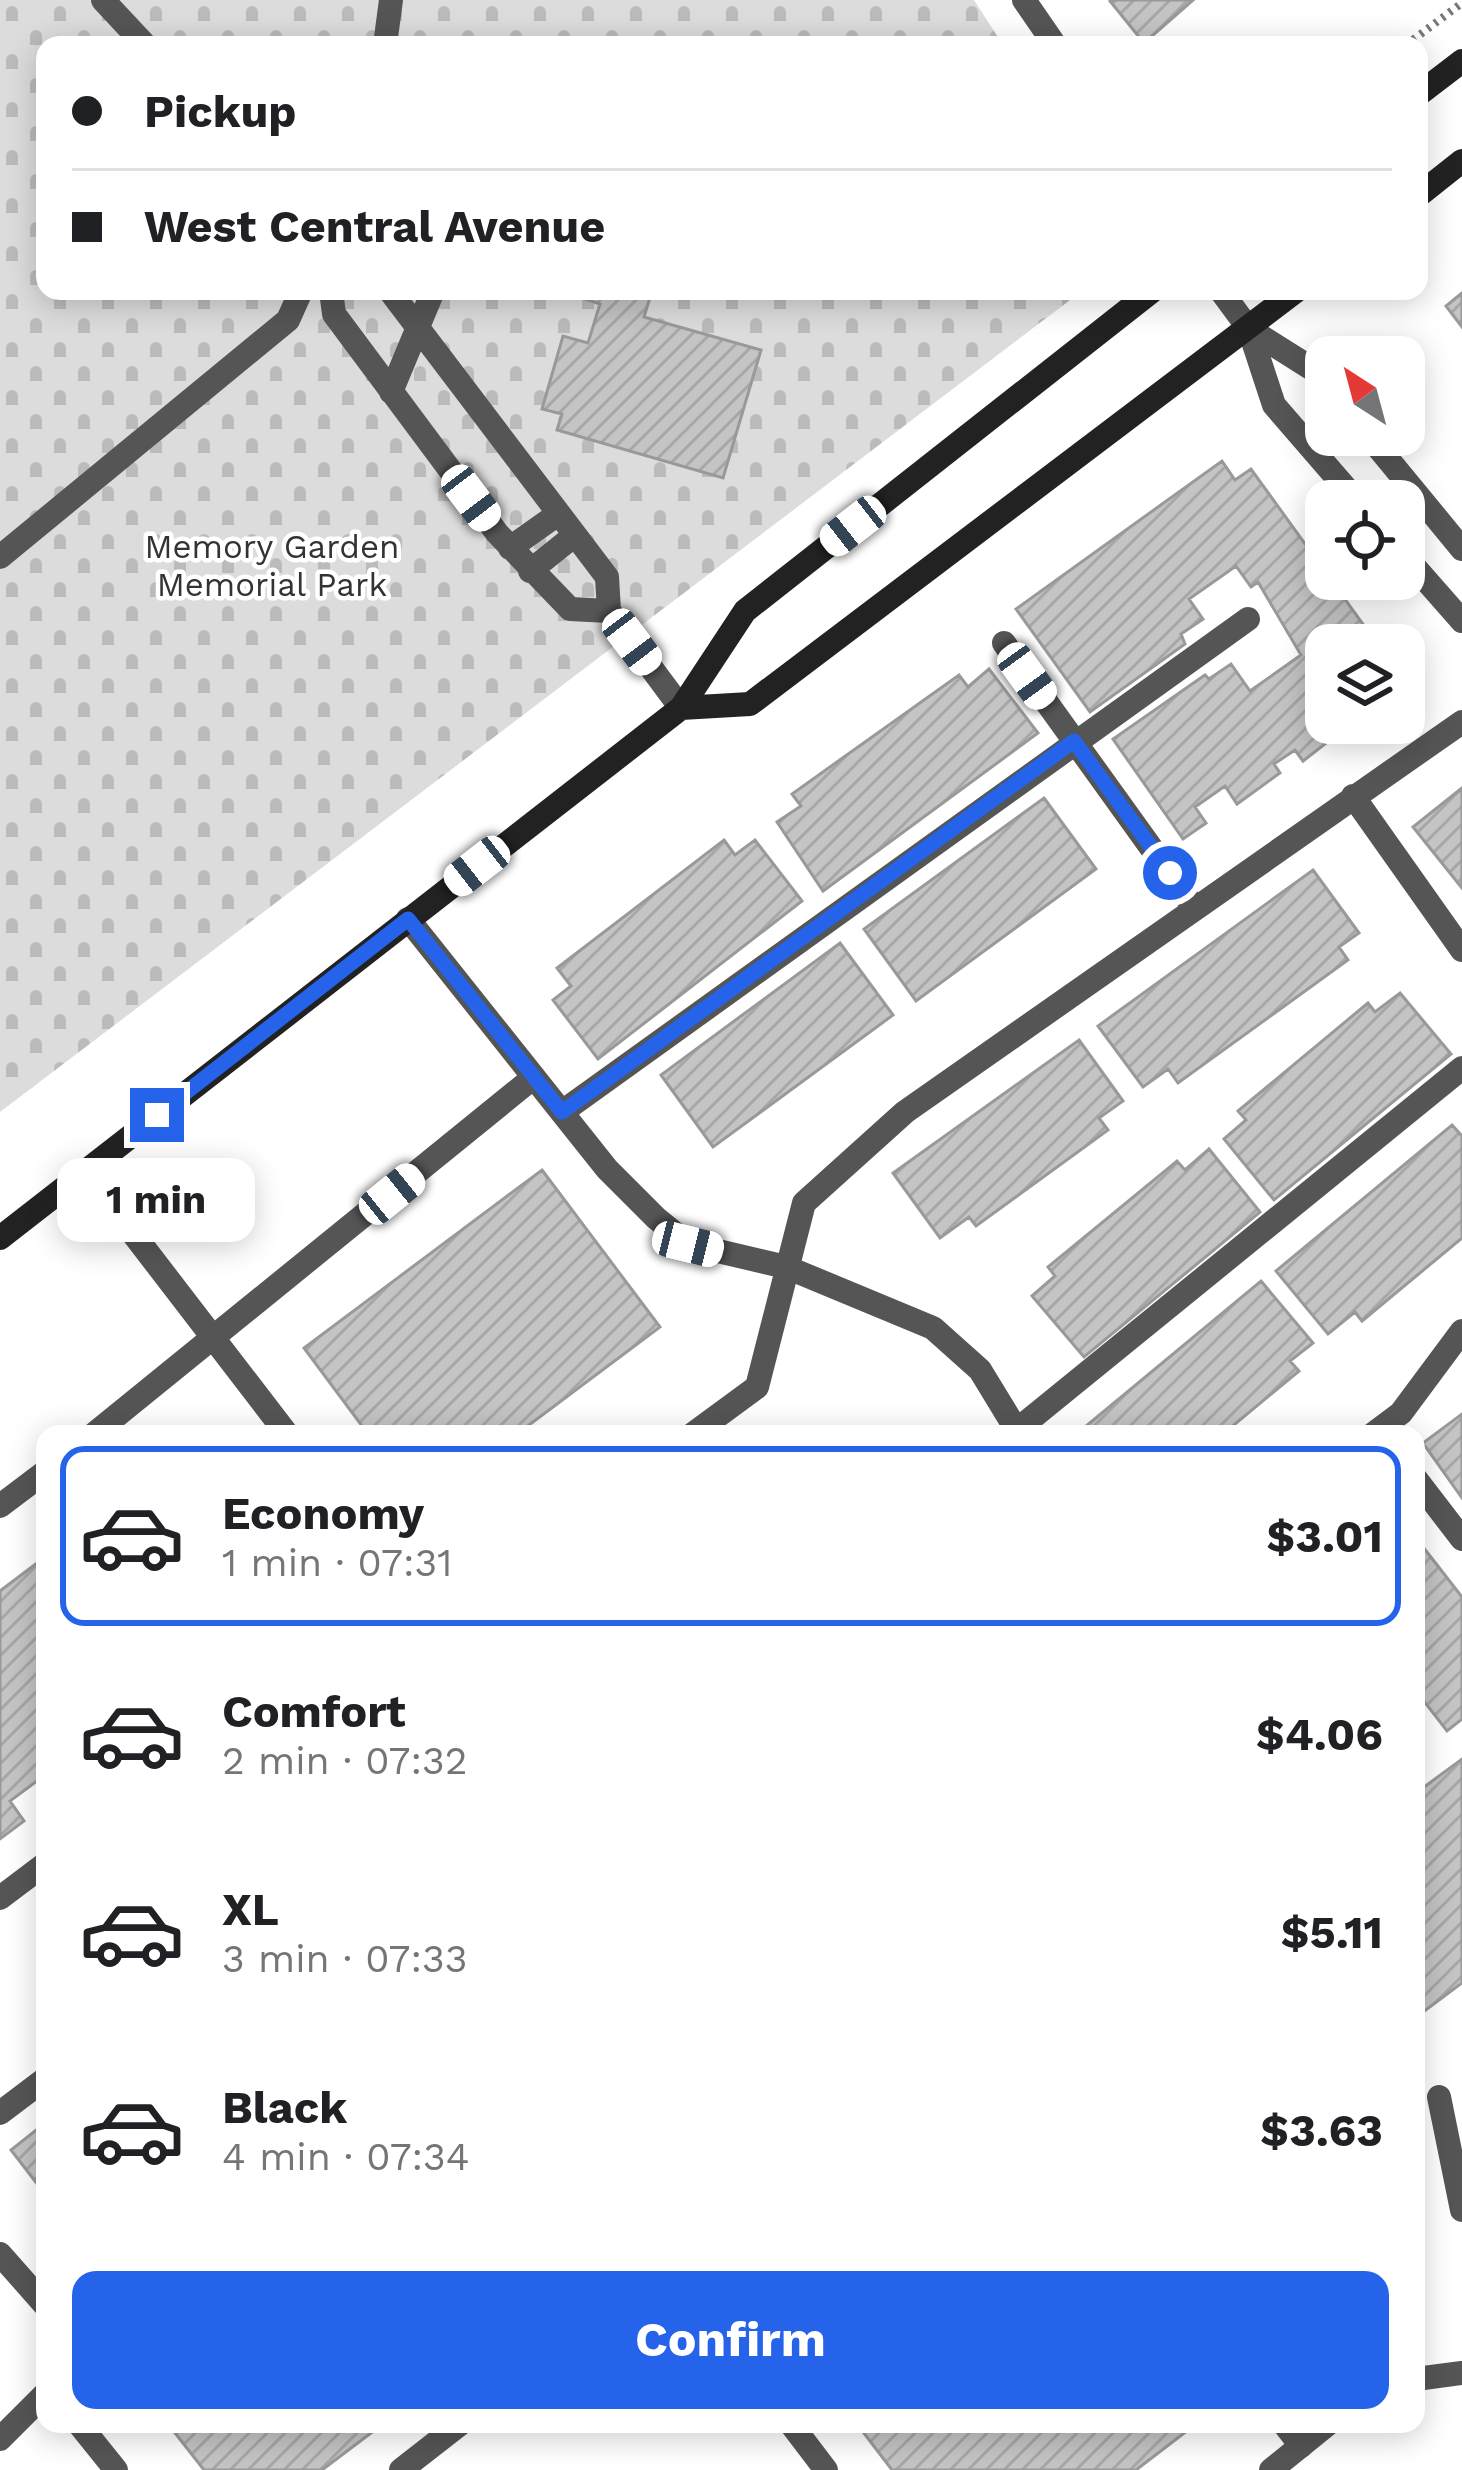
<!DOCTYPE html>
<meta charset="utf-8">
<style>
:root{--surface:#fff;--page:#f6f6f6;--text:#202124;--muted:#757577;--line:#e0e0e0;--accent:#2563eb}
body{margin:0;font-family:"Work Sans",sans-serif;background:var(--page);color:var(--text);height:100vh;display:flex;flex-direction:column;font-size:45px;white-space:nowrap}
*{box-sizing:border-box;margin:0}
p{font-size:39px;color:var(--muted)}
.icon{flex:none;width:66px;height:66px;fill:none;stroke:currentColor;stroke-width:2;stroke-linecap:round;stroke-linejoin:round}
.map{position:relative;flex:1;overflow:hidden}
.side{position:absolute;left:36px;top:1425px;width:1389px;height:1008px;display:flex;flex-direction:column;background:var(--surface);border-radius:24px;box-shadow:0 6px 30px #0003}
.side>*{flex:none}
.top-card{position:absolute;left:36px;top:36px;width:1392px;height:264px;border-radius:24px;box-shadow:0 6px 30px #0003;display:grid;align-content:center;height:264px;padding:0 36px;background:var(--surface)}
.needle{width:78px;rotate:324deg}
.buttons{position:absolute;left:1305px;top:336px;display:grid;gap:24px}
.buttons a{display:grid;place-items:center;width:120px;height:120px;border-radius:24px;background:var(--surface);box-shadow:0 6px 30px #0003;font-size:60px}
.end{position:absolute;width:54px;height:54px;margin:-27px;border:15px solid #2563eb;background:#fff;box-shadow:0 0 0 6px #fff}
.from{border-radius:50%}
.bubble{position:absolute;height:84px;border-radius:24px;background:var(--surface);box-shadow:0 6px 30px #0003;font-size:39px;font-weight:700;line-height:84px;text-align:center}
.car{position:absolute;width:36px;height:72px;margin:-36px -18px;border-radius:15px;box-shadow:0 0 9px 3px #0007;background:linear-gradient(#fff 24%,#345 0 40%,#fff 0 76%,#345 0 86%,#fff 0)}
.top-card b{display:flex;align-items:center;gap:42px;height:114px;font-size:45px}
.top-card b+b{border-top:3px solid var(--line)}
.top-card i{width:30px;height:30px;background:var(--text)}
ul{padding:21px 0 0;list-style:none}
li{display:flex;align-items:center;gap:36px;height:180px;margin:0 24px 18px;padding:0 12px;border:6px solid transparent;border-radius:24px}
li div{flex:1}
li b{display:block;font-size:45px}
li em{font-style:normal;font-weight:700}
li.selected{border-color:var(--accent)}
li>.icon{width:108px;height:108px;stroke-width:1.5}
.button{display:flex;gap:24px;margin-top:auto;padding:24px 36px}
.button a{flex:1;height:138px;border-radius:24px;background:var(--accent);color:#fff;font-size:48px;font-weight:700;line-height:138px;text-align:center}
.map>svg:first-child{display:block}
.cemetery{fill:url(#cemetery-stones)}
.building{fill:url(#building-hatch);stroke:#999;stroke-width:3}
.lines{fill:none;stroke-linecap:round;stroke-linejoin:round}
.path{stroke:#777;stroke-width:8;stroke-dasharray:3 6;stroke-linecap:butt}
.lane{stroke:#555;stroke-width:24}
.street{stroke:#555;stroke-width:24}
.secondary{stroke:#222;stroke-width:24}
.route{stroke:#2563eb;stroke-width:15}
.labels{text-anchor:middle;stroke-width:9;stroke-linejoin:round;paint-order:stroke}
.park-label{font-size:33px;fill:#333;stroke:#fff}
</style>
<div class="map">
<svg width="1462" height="2470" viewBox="0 0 1462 2470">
<defs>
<pattern id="cemetery-stones" width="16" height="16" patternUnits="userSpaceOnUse" patternTransform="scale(3)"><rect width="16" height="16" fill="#dcdcdc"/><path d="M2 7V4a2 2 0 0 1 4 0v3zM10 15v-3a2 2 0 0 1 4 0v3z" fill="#bbb"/></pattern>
<pattern id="building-hatch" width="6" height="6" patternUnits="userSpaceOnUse" patternTransform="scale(3)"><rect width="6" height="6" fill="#c4c4c4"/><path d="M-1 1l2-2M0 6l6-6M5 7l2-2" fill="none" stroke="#a7a7a7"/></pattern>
</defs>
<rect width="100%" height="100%" fill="#fff"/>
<!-- cemetery -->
<path class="cemetery" d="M0 0H974L1003 45H45V291H1082L0 1112Z"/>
<!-- building -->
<path class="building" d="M1193 0 1144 43 1110 1 1111 0Z
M580 291H652L644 317 761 350 723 478 557 430 562 414 542 409 563 336 588 343 600 304 579 297Z
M1462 293V327L1446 306Z
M1222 461 1235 480 1251 469 1378 645H1326L1330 723 1316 732 1325 744 1303 761 1295 750 1274 764 1280 773 1237 804 1225 786 1195 807 1206 823 1183 839 1113 739 1205 675 1209 679 1231 664 1250 691 1301 655 1258 582 1251 587 1236 566 1189 599 1203 619 1181 634 1185 644 1090 712 1016 609Z
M989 669 1038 733 823 891 777 822 801 806 792 794 959 675 968 687Z
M1462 788V888L1413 827Z
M1044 798 1096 869 916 1001 864 929Z
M724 840 735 855 755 840 802 901 598 1059 553 1000 571 986 557 968Z
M1313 870 1359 933 1339 947 1348 960 1178 1083 1168 1069 1143 1087 1098 1026Z
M840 943 893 1015 713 1147 661 1075Z
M1400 993 1451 1054 1274 1200 1224 1139 1246 1120 1238 1111 1368 1003 1375 1012Z
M1079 1040 1123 1101 1099 1118 1108 1130 976 1226 969 1217 940 1238 893 1173Z
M1452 1125 1462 1136V1238L1362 1321 1355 1312 1328 1334 1276 1271Z
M1209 1149 1260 1212 1084 1357 1032 1296 1055 1276 1048 1267 1177 1161 1185 1170Z
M542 1170 660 1327 517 1434H368L304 1348Z
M1261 1281 1313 1343 1290 1361 1299 1371 1223 1434H1091L1085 1427Z
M1462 1414V1498L1423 1443Z
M1416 1538 1462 1597V1719L1447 1731 1416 1691Z
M45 1557V1775L10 1801 24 1821 0 1839V1591Z
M1462 1759V1983L1419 2015 1416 1793Z
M45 2123V2194L11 2150Z
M168 2424H383L322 2470H204Z
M857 2424H1196L1136 2470H892Z"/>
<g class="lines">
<!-- path -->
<path class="path" d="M1406 45 1462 3"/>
<!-- lane -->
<path class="lane" d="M103 0 145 45
M385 45 391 0
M331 291 334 314 497 533 570 609 609 611
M390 291 607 577 609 611 681 708
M391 392 433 291
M510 548 558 514
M0 557 288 320 301 291
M530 571 575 535
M1004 643 1193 906
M1353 796 1462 950
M408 919 607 1169 656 1218 688 1244 786 1267 933 1328 980 1370 1019 1434
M562 1112 1248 619
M85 1171 287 1434
M1017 1430 1462 1068
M94 1434 534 1077
M693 1434 757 1387 804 1203 905 1112 1462 722
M1373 1434 1401 1413 1462 1331
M1416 1479 1462 1539
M0 1506 45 1472
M0 1898 45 1864
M1439 2097 1462 2210
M0 2113 45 2079
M0 2254 45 2305
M79 2424 116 2470
M791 2424 826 2470
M1284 2424 1301 2446
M0 2439 45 2394
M401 2470 460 2424"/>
<!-- street -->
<path class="street" d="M1024 0 1055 45
M1221 291 1249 329 1274 405 1357 501
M1249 329 1314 370 1326 385
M1368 435 1462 549
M1404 555 1462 621
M1416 2379 1462 2373
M1271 2470 1328 2424"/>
<!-- secondary -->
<path class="secondary" d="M1419 94 1462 61
M1419 195 1462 161
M681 708 750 704 1296 291
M0 1238 681 708 745 611 1152 291"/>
</g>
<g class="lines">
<!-- route -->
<path class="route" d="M157 1115 408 919 562 1112 1074 741 1170 873"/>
</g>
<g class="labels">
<!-- park labels -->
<g class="park-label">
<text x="272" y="558">Memory Garden<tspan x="272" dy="38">Memorial Park</tspan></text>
</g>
</g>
</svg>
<div class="buttons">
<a><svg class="needle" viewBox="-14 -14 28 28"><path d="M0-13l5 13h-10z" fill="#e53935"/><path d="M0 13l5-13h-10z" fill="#757577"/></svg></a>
<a><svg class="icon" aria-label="locate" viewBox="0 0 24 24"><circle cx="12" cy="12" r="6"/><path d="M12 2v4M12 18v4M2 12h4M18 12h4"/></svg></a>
<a><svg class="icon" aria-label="layers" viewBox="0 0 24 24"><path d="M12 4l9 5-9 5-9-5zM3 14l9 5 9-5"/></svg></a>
</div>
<i class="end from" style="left:1170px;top:873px"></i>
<i class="end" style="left:157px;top:1115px"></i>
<div class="bubble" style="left:57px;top:1158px;width:198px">1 min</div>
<i class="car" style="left:471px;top:498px;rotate:143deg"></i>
<i class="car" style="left:853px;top:526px;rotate:232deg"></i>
<i class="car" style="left:632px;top:642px;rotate:143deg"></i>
<i class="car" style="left:1027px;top:676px;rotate:144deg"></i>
<i class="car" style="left:477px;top:866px;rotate:232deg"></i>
<i class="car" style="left:392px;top:1194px;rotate:51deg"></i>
<i class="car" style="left:688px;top:1244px;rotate:104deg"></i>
<div class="top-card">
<b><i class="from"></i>Pickup</b>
<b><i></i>West Central Avenue</b>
</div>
<section class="side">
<ul>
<li class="selected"><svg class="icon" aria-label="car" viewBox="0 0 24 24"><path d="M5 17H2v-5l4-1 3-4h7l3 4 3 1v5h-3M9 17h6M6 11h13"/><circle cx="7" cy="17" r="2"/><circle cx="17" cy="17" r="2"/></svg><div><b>Economy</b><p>1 min · 07:31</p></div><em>$3.01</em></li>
<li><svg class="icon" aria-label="car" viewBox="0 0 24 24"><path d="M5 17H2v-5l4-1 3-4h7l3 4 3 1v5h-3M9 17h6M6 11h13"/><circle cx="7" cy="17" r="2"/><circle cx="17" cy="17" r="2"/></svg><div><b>Comfort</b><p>2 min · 07:32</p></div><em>$4.06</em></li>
<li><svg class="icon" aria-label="car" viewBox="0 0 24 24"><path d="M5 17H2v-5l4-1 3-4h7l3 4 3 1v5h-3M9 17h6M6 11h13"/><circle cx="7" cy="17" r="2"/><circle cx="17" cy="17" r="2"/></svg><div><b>XL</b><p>3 min · 07:33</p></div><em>$5.11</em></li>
<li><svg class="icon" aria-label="car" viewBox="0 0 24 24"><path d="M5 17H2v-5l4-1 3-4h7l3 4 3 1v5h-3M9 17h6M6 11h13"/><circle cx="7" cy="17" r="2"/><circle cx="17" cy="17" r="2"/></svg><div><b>Black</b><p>4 min · 07:34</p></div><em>$3.63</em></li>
</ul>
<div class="button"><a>Confirm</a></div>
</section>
</div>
